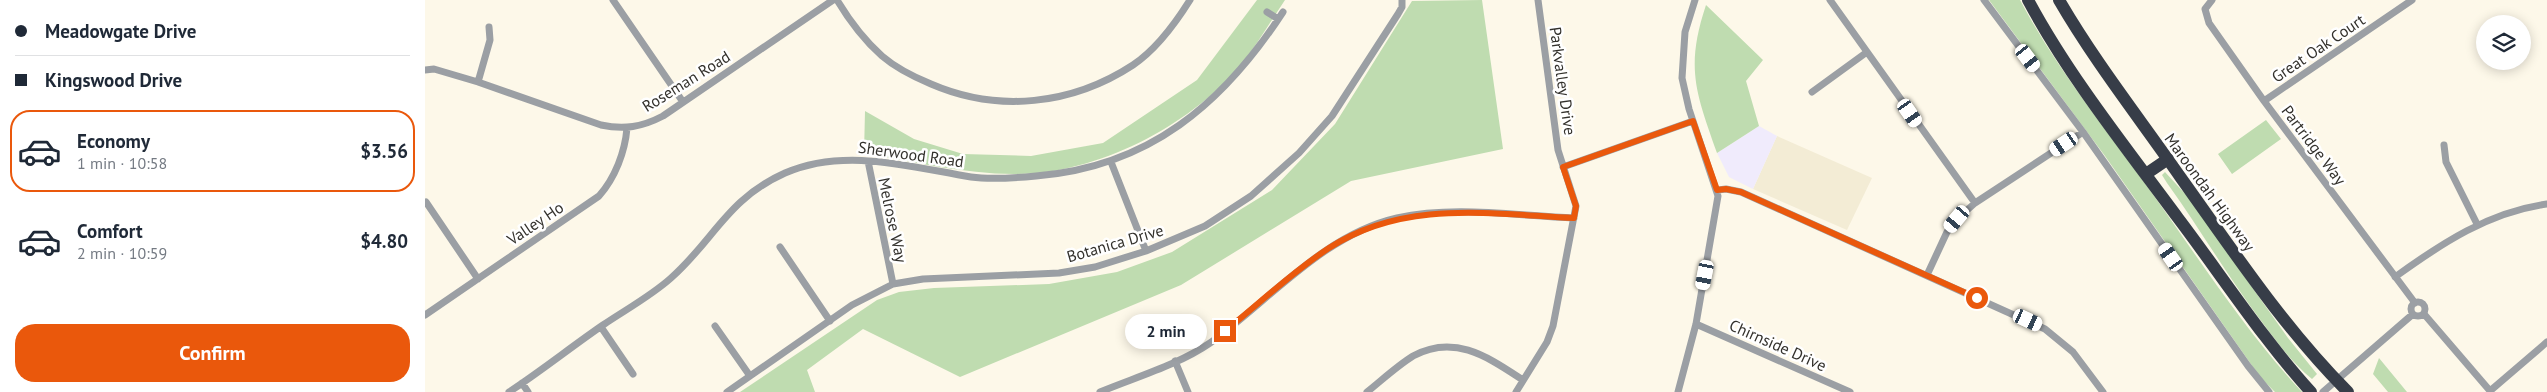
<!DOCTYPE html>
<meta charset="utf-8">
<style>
:root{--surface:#fff;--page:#f6f6f7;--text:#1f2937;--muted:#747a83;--line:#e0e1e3;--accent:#ea580c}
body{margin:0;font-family:"PT Sans",sans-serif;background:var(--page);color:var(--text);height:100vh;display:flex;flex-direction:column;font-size:19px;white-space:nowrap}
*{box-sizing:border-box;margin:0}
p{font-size:16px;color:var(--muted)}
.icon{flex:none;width:28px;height:28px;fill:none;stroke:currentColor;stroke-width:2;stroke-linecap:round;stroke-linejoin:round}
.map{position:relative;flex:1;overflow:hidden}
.panel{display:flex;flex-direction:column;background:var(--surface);width:425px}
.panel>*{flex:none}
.top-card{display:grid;align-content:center;height:110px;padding:0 15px;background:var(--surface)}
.buttons{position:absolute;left:2051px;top:15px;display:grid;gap:10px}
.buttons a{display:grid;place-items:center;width:55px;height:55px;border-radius:50%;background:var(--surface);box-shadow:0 2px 12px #0003;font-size:25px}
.end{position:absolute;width:22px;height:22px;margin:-11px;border:6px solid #ea580c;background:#fff;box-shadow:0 0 0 2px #fff}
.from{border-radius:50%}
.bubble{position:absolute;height:35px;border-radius:18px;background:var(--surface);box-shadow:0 2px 12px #0003;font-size:16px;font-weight:600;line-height:35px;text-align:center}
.car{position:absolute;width:15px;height:30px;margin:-15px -8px;border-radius:6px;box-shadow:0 0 4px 1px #0007;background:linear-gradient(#fff 24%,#345 0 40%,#fff 0 76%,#345 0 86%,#fff 0)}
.top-card b{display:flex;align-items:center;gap:18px;height:48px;font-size:19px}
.top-card b+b{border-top:1px solid var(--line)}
.top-card i{width:12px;height:12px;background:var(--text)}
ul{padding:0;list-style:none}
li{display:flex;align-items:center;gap:15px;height:82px;margin:0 10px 8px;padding:0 5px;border:2px solid transparent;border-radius:20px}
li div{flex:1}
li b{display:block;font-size:19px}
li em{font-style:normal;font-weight:600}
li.on{border-color:var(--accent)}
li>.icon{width:45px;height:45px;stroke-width:1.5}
.primary-button{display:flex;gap:10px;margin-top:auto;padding:10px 15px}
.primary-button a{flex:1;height:58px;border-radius:20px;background:var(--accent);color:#fff;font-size:20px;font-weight:600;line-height:58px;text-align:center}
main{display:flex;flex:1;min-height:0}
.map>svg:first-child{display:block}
.built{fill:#f3ecd5}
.education{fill:#f0ebfc}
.green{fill:#bfdcb0}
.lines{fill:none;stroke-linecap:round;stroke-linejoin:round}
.street{stroke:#9b9fa4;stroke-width:7}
.highway{stroke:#373d48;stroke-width:12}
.route{stroke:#ea580c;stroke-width:6}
.labels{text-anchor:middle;stroke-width:5;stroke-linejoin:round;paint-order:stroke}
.street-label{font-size:16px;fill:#33312c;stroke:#fff}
</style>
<main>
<section class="panel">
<div class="top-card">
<b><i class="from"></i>Meadowgate Drive</b>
<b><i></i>Kingswood Drive</b>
</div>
<ul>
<li class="on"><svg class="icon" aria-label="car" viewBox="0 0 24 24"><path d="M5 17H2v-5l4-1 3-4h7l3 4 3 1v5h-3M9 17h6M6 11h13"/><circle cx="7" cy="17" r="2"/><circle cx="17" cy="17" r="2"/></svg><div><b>Economy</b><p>1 min · 10:58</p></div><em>$3.56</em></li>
<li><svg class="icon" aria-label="car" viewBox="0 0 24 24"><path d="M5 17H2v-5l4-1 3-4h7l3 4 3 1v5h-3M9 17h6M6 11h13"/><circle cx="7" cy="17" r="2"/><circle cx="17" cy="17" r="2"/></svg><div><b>Comfort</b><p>2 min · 10:59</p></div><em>$4.80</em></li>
</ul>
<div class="primary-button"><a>Confirm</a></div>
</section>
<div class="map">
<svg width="2122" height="392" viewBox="0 0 2122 392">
<rect width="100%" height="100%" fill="#fdf8e9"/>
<!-- built -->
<path class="built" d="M1352 136 1447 178 1422 230 1328 189Z"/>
<!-- education -->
<path class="education" d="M1334 126 1352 136 1328 189 1304 177 1292 153Z"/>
<!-- green -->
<path class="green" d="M832 0H860C845 22 832 45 815 66 763 127 670 175 589 174 538 174 488 161 439 154L440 111 489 139 538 154 606 156 678 143 772 80Z
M1057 0 1078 149 926 181 756 285 535 377 438 329 382 370 390 392H315L452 300 474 292 509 288 624 284 692 272 747 252 847 190 910 124 987 1Z
M1564 0H1595C1631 68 1679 127 1724 189 1773 257 1819 330 1877 392H1850L1835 377 1680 156Z
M1281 5 1338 60 1321 81 1334 126 1292 153C1271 93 1260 68 1281 5Z
M1841 120 1856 139 1807 174 1793 154Z
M1740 172 1763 197 1863 338 1892 374 1887 379C1867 363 1852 342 1837 322 1803 277 1775 229 1742 183L1737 175Z
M1954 358 1982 392H1963L1948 374Z"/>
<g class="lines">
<!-- street -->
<path class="street" d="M188 0 258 102
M412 0C424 20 439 40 457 56 471 68 489 77 506 84 573 113 647 105 708 65 732 49 750 24 765 0
M1405 0 1550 203
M1559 0 1658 132 1823 366 1844 392
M1787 0 1780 9 1784 23 1839 101 1990 303
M842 12 853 19
M0 70 9 69 53 82 176 125C199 130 217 127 238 116L408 0
M53 82 65 40 64 27
M1387 92 1442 52
M1839 101 1987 0
M2019 145 2021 162 2052 224
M443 161 468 284
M686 162 721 251
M1138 167 1268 121
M1293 190 1301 189 1316 192 1620 329 1648 352 1678 392
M1 202 53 279
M355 247 405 321
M1502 275 1522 232 1532 219 1550 203 1658 132
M1970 277C2017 243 2064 212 2122 204
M1986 309a7 7 0 1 1 14 0a7 7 0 1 1-14 0Z
M1999 314 2066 392
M0 315 174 196C190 178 200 152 202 128
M1271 324 1425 392
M290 326 325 376
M176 327 208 374
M750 361 763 392
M97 383 103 392
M2065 391 2122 342
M84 392C116 371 146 347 178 325 200 310 226 296 246 278 289 240 302 199 360 173 420 147 485 167 546 177 567 180 590 178 611 176 724 167 798 104 858 12
M302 392 427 305 468 284 498 279 634 273 670 267 721 251 780 226 826 196 874 153 907 116 973 14 977 7V0
M675 392C711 377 753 365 785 343 845 300 898 235 972 218 1030 205 1091 216 1149 218
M942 392C957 380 972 366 988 356 1030 333 1064 358 1098 380
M1091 392 1122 342 1128 326 1151 206 1133 150 1113 0
M1253 392 1271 324 1293 196 1264 109 1257 78 1260 32 1270 0
M1898 392 1988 314"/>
<!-- highway -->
<path class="highway" d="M1603 0C1643 75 1702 149 1753 218 1797 276 1837 338 1886 392
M1634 0C1670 62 1715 119 1756 178 1809 252 1859 328 1923 392
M1721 174 1743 159"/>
</g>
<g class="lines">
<!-- route -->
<path class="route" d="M800 331C834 304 867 272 904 248 979 199 1065 214 1149 218L1151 206 1138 167 1268 121 1292 190 1301 189 1316 192 1552 298"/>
</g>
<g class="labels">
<!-- street labels -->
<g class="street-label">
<text transform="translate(1893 48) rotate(-34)" y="6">Great Oak Court</text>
<text transform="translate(261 81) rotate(-32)" y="6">Roseman Road</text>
<text transform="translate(1138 81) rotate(82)" y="6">Parkvalley Drive</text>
<text transform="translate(1889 145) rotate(53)" y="6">Partridge Way</text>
<text transform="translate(486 154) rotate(8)" y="6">Sherwood Road</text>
<text transform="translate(1785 192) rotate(54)" y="6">Maroondah Highway</text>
<text transform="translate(468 220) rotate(78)" y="6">Melrose Way</text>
<text transform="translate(110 223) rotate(-34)" y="6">Valley Ho</text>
<text transform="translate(690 243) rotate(-16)" y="6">Botanica Drive</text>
<text transform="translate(1353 345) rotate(24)" y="6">Chirnside Drive</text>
</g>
</g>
</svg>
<div class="buttons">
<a><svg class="icon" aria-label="layers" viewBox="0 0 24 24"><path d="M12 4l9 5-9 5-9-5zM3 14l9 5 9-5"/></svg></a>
</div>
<i class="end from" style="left:1552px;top:298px"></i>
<i class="end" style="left:800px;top:331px"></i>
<div class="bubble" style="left:700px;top:314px;width:82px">2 min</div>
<i class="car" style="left:1603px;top:58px;rotate:143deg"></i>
<i class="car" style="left:1485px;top:113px;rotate:145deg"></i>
<i class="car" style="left:1639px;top:144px;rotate:236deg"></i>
<i class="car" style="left:1532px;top:219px;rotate:220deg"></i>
<i class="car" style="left:1746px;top:257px;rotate:325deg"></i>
<i class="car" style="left:1280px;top:275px;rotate:191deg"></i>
<i class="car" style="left:1603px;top:320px;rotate:115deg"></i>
</div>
</main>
